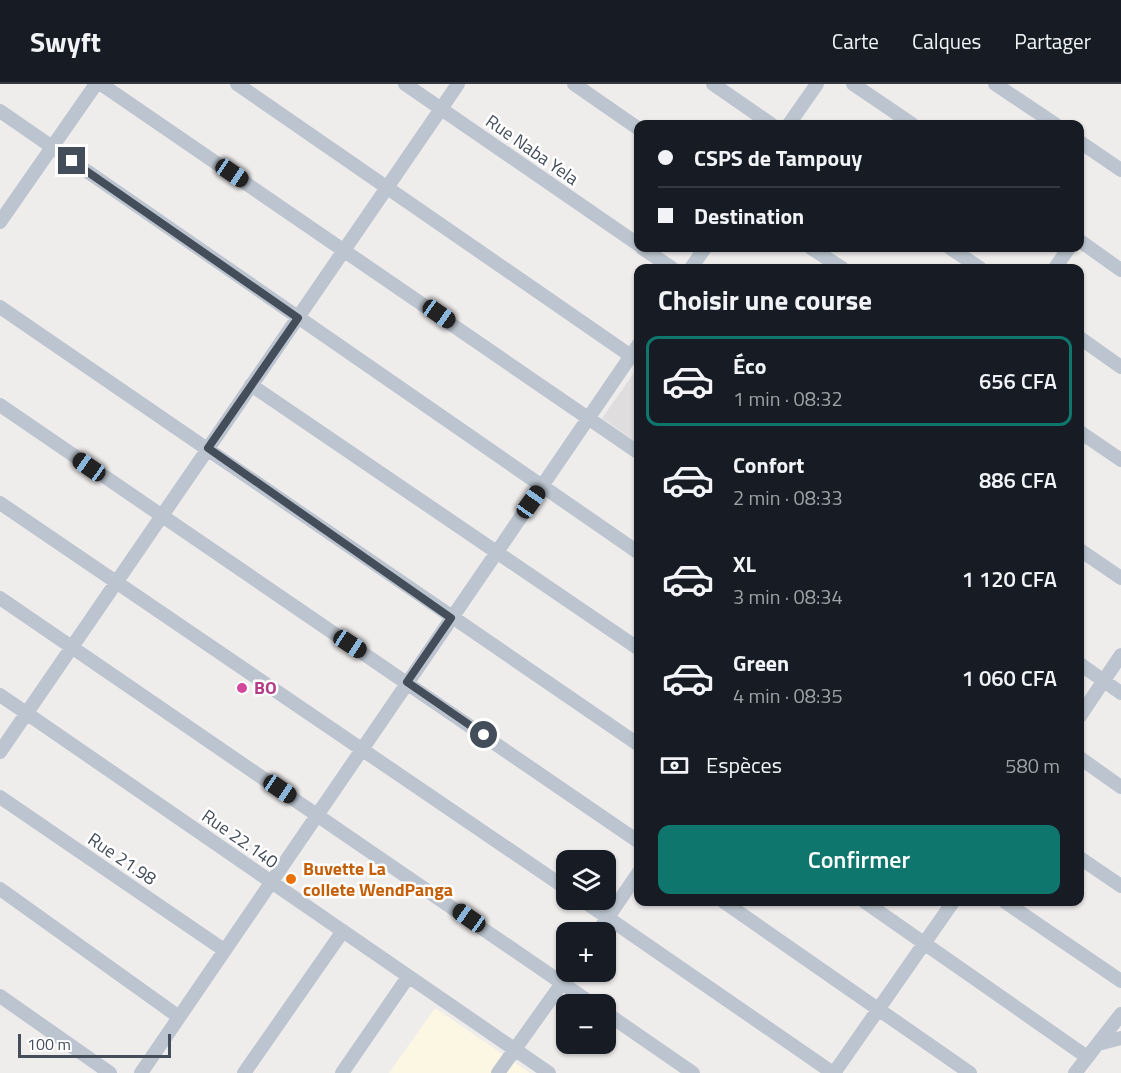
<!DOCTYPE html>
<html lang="fr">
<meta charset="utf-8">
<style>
:root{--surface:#171b24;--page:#242831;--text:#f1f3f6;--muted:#9ea1a6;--line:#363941;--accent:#0f766e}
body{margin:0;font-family:"Titillium Web",sans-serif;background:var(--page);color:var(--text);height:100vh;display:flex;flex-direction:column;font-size:22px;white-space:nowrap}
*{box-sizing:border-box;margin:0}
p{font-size:20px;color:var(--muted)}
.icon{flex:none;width:33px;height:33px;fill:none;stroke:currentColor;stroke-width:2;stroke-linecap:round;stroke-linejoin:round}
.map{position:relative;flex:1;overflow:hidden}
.side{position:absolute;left:634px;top:180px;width:450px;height:642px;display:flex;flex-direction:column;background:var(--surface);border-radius:12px;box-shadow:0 2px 4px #0004}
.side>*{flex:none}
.top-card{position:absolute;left:634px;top:36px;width:450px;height:132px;border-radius:12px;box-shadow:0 2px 4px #0004;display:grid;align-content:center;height:132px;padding:0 24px;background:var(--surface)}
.buttons{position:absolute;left:556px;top:766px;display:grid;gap:12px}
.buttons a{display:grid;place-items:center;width:60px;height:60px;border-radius:12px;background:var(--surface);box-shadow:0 2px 4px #0004;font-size:30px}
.scale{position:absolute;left:18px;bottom:15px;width:153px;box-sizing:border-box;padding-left:6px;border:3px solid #444d5a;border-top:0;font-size:16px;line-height:21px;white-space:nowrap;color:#444d5a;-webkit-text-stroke:4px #fff;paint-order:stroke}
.end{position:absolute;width:27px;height:27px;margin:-14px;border:8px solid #444d5a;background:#fff;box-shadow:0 0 0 3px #fff}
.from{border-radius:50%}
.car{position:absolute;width:18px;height:36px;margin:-18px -9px;border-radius:8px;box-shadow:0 0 4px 2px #0007;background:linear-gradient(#222 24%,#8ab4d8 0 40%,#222 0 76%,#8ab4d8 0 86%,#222 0)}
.top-card b{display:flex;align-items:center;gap:21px;height:57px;font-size:22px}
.top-card b+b{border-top:2px solid var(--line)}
.top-card i{width:15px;height:15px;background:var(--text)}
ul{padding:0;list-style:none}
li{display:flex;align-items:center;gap:18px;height:90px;margin:0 12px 9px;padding:0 12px;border:3px solid transparent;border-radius:12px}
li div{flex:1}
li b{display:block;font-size:22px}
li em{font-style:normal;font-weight:600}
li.on{border-color:var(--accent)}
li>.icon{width:54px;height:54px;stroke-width:1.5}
h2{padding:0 24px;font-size:27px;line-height:72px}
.pay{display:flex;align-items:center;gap:15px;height:66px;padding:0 24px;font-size:22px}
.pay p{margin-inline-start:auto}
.button{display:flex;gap:12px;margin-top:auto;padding:12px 24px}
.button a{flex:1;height:69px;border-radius:12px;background:var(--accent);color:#fff;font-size:24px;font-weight:600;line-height:69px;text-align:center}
header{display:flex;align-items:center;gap:36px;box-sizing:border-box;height:84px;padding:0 30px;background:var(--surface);border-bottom:2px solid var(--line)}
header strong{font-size:28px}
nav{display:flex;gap:33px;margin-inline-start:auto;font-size:21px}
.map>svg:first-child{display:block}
.commercial{fill:#fcf7e2}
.education{fill:#e0ddde}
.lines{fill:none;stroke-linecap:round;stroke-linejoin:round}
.minor{stroke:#bcc5cf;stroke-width:14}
.route{stroke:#444d5a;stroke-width:8}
.hotel-dot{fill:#d1479c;stroke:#fff;stroke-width:2}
.food-dot{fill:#e8710a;stroke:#fff;stroke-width:2}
.labels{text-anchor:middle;stroke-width:5;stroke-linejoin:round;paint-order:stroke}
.street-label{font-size:18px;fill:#444d5a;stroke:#fff}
.hotel-label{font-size:18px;font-weight:bold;fill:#b23c85;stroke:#fff;text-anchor:start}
.food-label{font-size:18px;font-weight:bold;fill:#c56008;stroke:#fff;text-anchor:start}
</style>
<header>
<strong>Swyft</strong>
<nav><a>Carte</a><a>Calques</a><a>Partager</a></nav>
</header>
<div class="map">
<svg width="1121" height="989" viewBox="0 0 1121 989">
<rect width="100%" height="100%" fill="#efecec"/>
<!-- commercial -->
<path class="commercial" d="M435 924 530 989H389Z"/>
<!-- education -->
<path class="education" d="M639 282V360L602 334Z"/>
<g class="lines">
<!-- minor -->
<path class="minor" d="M101 0 639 369
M237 0 631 272
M405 0 639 161
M574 0 639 45
M713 0 771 40
M853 0 912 40
M995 0 1055 40
M0 27 639 469
M789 40 817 0
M1080 58 1121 86
M0 138 96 0
M1080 157 1121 186
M642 164 672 184
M811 164 842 184
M950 164 980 184
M691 184 705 164
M1055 184 1069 164
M0 223 639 661
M1080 254 1121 283
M251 301 639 565
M0 321 639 758
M1080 348 1121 376
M0 419 567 805
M1080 466 1121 494
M0 514 594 921
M1080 580 1121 609
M0 611 549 989
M1080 632 1121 571
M0 668 458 0
M1080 674 1121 703
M0 713 224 866
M1080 774 1121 802
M0 805 179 933
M582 816 833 989
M724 818 970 989
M865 818 1087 973
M1005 818 1121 897
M597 849 639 788
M0 912 110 989
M606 929 693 989
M1098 960 1121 954
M141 989 639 260
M244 989 343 847
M342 989 408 893
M498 989 570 888
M834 989 953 818
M1075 989 1121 930"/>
</g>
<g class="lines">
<!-- route -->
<path class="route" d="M72 77 298 234 208 364 451 534 407 598 484 651"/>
</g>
<!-- markers -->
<circle class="hotel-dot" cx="242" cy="604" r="6"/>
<circle class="food-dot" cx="291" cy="795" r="6"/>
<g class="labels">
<!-- street labels -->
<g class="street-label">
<text transform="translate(532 66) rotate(35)" y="6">Rue Naba Yela</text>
<text transform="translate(240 755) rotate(35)" y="6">Rue 22.140</text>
<text transform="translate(122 775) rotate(34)" y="6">Rue 21.98</text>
</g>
<!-- hotel labels -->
<g class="hotel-label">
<text x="254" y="610">BO</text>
</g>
<!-- food labels -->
<g class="food-label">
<text x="303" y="791">Buvette La<tspan x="303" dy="21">collete WendPanga</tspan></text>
</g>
</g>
</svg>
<div class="buttons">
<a><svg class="icon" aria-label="layers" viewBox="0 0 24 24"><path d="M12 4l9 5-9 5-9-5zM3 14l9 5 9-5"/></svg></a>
<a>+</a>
<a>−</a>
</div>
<div class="scale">100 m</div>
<i class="end from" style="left:484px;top:651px"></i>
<i class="end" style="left:72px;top:77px"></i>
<i class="car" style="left:232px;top:89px;rotate:124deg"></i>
<i class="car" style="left:439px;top:230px;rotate:125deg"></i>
<i class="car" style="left:89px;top:383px;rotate:305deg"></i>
<i class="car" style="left:531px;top:418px;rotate:35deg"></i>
<i class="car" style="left:350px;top:560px;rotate:123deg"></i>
<i class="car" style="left:280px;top:705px;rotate:124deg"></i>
<i class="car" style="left:469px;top:834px;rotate:305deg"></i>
<div class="top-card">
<b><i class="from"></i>CSPS de Tampouy</b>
<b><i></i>Destination</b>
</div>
<section class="side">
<h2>Choisir une course</h2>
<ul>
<li class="on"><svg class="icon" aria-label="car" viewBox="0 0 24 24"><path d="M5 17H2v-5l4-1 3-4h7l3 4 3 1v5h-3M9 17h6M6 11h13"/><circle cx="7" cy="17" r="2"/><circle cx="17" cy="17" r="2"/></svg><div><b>Éco</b><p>1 min · 08:32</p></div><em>656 CFA</em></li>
<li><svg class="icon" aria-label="car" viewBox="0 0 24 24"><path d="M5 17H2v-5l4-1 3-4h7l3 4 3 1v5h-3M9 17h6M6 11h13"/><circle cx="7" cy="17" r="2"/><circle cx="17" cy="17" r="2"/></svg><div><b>Confort</b><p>2 min · 08:33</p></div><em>886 CFA</em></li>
<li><svg class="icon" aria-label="car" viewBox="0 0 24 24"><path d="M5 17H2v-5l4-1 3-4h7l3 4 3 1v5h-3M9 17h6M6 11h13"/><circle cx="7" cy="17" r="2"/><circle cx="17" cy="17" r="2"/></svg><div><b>XL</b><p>3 min · 08:34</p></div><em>1 120 CFA</em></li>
<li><svg class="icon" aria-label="car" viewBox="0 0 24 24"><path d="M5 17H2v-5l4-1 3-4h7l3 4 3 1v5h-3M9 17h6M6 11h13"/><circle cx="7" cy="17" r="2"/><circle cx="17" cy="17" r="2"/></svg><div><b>Green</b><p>4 min · 08:35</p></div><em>1 060 CFA</em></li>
</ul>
<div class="pay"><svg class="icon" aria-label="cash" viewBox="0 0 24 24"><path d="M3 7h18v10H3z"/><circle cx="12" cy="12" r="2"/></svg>Espèces<p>580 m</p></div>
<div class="button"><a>Confirmer</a></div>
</section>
</div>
